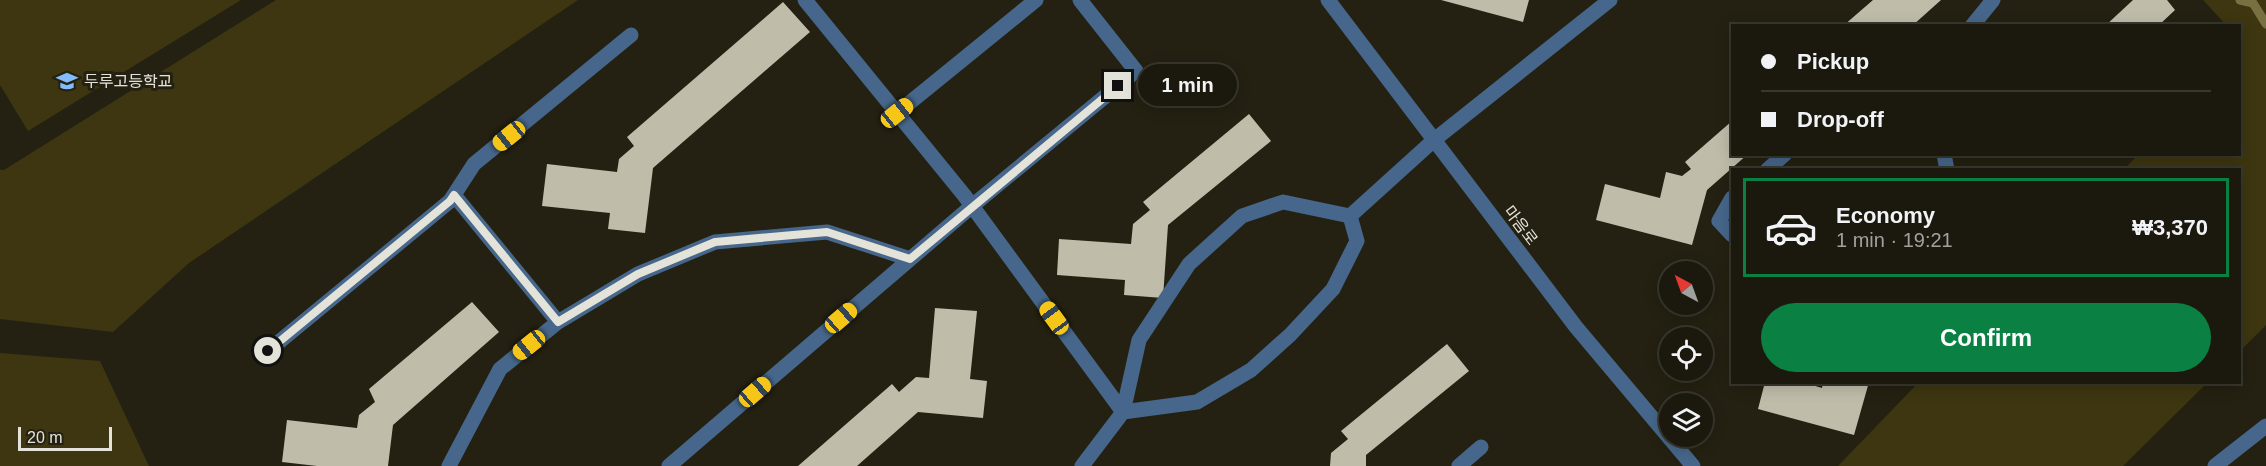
<!DOCTYPE html>
<meta charset="utf-8">
<style>
:root{--surface:#1b190e;--page:#242217;--text:#f1f3f6;--muted:#a0a09e;--line:#39382e;--accent:#0b8043}
body{margin:0;font-family:Arial,"Noto Sans KR",sans-serif;background:var(--page);color:var(--text);height:100vh;display:flex;flex-direction:column;font-size:22px;white-space:nowrap}
*{box-sizing:border-box;margin:0}
p{font-size:20px;color:var(--muted)}
.icon{flex:none;width:33px;height:33px;fill:none;stroke:currentColor;stroke-width:2;stroke-linecap:round;stroke-linejoin:round}
.map{position:relative;flex:1;overflow:hidden}
.details{position:absolute;left:1731px;top:168px;width:510px;height:216px;display:flex;flex-direction:column;background:var(--surface);border-radius:0px;box-shadow:0 3px 15px #0003,0 0 0 2px var(--line)}
.details>*{flex:none}
.top-card{position:absolute;left:1731px;top:24px;width:510px;height:132px;border-radius:0px;box-shadow:0 3px 15px #0003,0 0 0 2px var(--line);display:grid;align-content:center;height:132px;padding:0 30px;background:var(--surface)}
.needle{width:39px;rotate:319deg}
.fabs{position:absolute;left:1659px;top:261px;display:grid;gap:12px}
.fabs a{display:grid;place-items:center;width:54px;height:54px;border-radius:50%;background:var(--surface);box-shadow:0 3px 15px #0003,0 0 0 2px var(--line);font-size:30px}
.scale{position:absolute;left:18px;bottom:15px;width:94px;box-sizing:border-box;padding-left:6px;border:3px solid #e4e3d9;border-top:0;font-size:16px;line-height:21px;white-space:nowrap;color:#e4e3d9;-webkit-text-stroke:4px #242112;paint-order:stroke}
.end{position:absolute;width:27px;height:27px;margin:-14px;border:8px solid #e4e3d9;background:#111;box-shadow:0 0 0 3px #111}
.from{border-radius:50%}
.bubble{position:absolute;height:42px;border-radius:21px;background:var(--surface);box-shadow:0 3px 15px #0003,0 0 0 2px var(--line);font-size:20px;font-weight:700;line-height:42px;text-align:center}
.car{position:absolute;width:18px;height:36px;margin:-18px -9px;border-radius:8px;box-shadow:0 0 4px 2px #0007;background:linear-gradient(#f5c518 24%,#345 0 40%,#f5c518 0 76%,#345 0 86%,#f5c518 0)}
.top-card b{display:flex;align-items:center;gap:21px;height:57px;font-size:22px}
.top-card b+b{border-top:2px solid var(--line)}
.top-card i{width:15px;height:15px;background:var(--text)}
ul{padding:10px 0 0;list-style:none}
li{display:flex;align-items:center;gap:18px;height:99px;margin:0 12px 9px;padding:0 18px;border:3px solid var(--line);border-radius:0px}
li div{flex:1}
li b{display:block;font-size:22px}
li em{font-style:normal;font-weight:700}
li.on{border-color:var(--accent)}
li>.icon{width:54px;height:54px;stroke-width:1.5}
.button{display:flex;gap:12px;margin-top:auto;padding:12px 30px}
.button a{flex:1;height:69px;border-radius:36px;background:var(--accent);color:#fff;font-size:24px;font-weight:700;line-height:69px;text-align:center}
.map>svg:first-child{display:block}
.green{fill:#3d3610}
.lines{fill:none;stroke-linecap:round;stroke-linejoin:round}
.stream{stroke:#787041;stroke-width:9}
.building{fill:#c0bcaa}
.service{stroke:#46678b;stroke-width:15}
.tertiary{stroke:#46678b;stroke-width:15}
.route{stroke:#e4e3d9;stroke-width:8}
.labels{text-anchor:middle;stroke-width:6;stroke-linejoin:round;paint-order:stroke}
.poi-label{font-size:16px;fill:#e4e3d9;stroke:#242112;text-anchor:start}
.street-label{font-size:16px;fill:#e4e3d9;stroke:#242112}
</style>
<div class="map">
<svg width="2266" height="466" viewBox="0 0 2266 466">
<rect width="100%" height="100%" fill="#242112"/>
<!-- green -->
<path class="green" d="M0 0H241L28 131 0 85Z
M276 0H578L189 263 113 332 0 319V170H4Z
M2203 0H2266V325L2240 351V170L2124 169 2138 155 2240 154V26L2226 25Z
M0 353 100 361 149 466H0Z
M1919 382H2207V383L2123 466H1838Z"/>
<g class="lines">
<!-- stream -->
<path class="stream" d="M2240 0 2253 3 2266 24"/>
</g>
<!-- building -->
<path class="building" d="M1441 0H1529L1523 22Z
M1873 0H1941L1912 26H1843Z
M2133 0H2167L2175 10 2158 26H2105Z
M783 2 810 32 653 168 645 233 608 229 610 213 542 206 547 164 617 172 619 159 634 146 627 137Z
M1249 114 1271 141 1168 225 1163 298 1124 295 1125 280 1057 275 1059 239 1131 244 1133 224 1150 210 1143 202Z
M1732 121V154H1748L1707 190 1692 245 1596 220 1605 184 1660 198 1666 172 1682 176 1691 169 1685 162Z
M472 302 499 332 393 425 388 466H317L282 462 287 420 357 428 359 415 375 402 369 389Z
M935 308 977 311 970 379 987 381 983 418 918 412 857 466H798L892 384 899 392 916 377 929 378Z
M1447 344 1469 371 1366 455V466H1330L1331 453 1348 439 1341 431Z
M1765 382H1802L1822 388 1823 382H1869L1854 435 1758 409Z"/>
<g class="lines">
<!-- service -->
<path class="service" d="M805 0 964 195 1123 412
M1972 26 1993 0
M897 113 1036 0
M1944 154 1947 170
M1767 170 1785 154
M454 195 558 322
M1732 198 1719 221 1732 235
M1350 216 1434 140 1610 0
M268 351 450 201 474 164 631 35
M1123 412 1197 402 1251 370 1290 335 1333 289 1357 241 1350 216
M449 466 500 369 558 322 638 274 715 242 827 232 910 259
M669 466 972 206 1136 71 1080 0
M1082 466 1123 412 1139 340 1189 264 1242 216 1283 202 1350 216
M1459 466 1481 447
M2215 466 2266 426"/>
<!-- tertiary -->
<path class="tertiary" d="M1328 0 1576 327 1693 466"/>
</g>
<g class="lines">
<!-- route -->
<path class="route" d="M268 351 450 201 454 195 558 322 638 274 715 242 827 232 910 259 1118 86"/>
</g>
<!-- icons -->
<defs>
<symbol id="school-bare" viewBox="-9 -9 18 18"><path d="M0-5L7-2L0 1L-7-2ZM-4 1L0 2.5L4 1V4Q0 6-4 4Z" fill="#83bcfb" stroke="#242112" stroke-width="2.5" paint-order="stroke"/></symbol>
</defs>
<g fill-rule="evenodd">
<use href="#school-bare" x="52" y="66" width="30" height="30"/>
</g>
<g class="labels">
<!-- poi labels -->
<g class="poi-label">
<text x="84" y="87">두루고등학교</text>
</g>
<!-- street labels -->
<g class="street-label">
<text transform="translate(1521 225) rotate(53)" y="6">마음로</text>
</g>
</g>
</svg>
<div class="fabs">
<a><svg class="needle" viewBox="-14 -14 28 28"><path d="M0-13l5 13h-10z" fill="#e53935"/><path d="M0 13l5-13h-10z" fill="#a0a09e"/></svg></a>
<a><svg class="icon" aria-label="locate" viewBox="0 0 24 24"><circle cx="12" cy="12" r="6"/><path d="M12 2v4M12 18v4M2 12h4M18 12h4"/></svg></a>
<a><svg class="icon" aria-label="layers" viewBox="0 0 24 24"><path d="M12 4l9 5-9 5-9-5zM3 14l9 5 9-5"/></svg></a>
</div>
<div class="scale">20 m</div>
<i class="end from" style="left:268px;top:351px"></i>
<i class="end" style="left:1118px;top:86px"></i>
<div class="bubble" style="left:1138px;top:64px;width:99px">1 min</div>
<i class="car" style="left:897px;top:113px;rotate:51deg"></i>
<i class="car" style="left:509px;top:136px;rotate:231deg"></i>
<i class="car" style="left:841px;top:318px;rotate:49deg"></i>
<i class="car" style="left:1054px;top:318px;rotate:324deg"></i>
<i class="car" style="left:529px;top:345px;rotate:231deg"></i>
<i class="car" style="left:755px;top:392px;rotate:49deg"></i>
<div class="top-card">
<b><i class="from"></i>Pickup</b>
<b><i></i>Drop-off</b>
</div>
<section class="details">
<ul>
<li class="on"><svg class="icon" aria-label="car" viewBox="0 0 24 24"><path d="M5 17H2v-5l4-1 3-4h7l3 4 3 1v5h-3M9 17h6M6 11h13"/><circle cx="7" cy="17" r="2"/><circle cx="17" cy="17" r="2"/></svg><div><b>Economy</b><p>1 min · 19:21</p></div><em>₩3,370</em></li>
</ul>
<div class="button"><a>Confirm</a></div>
</section>
</div>
